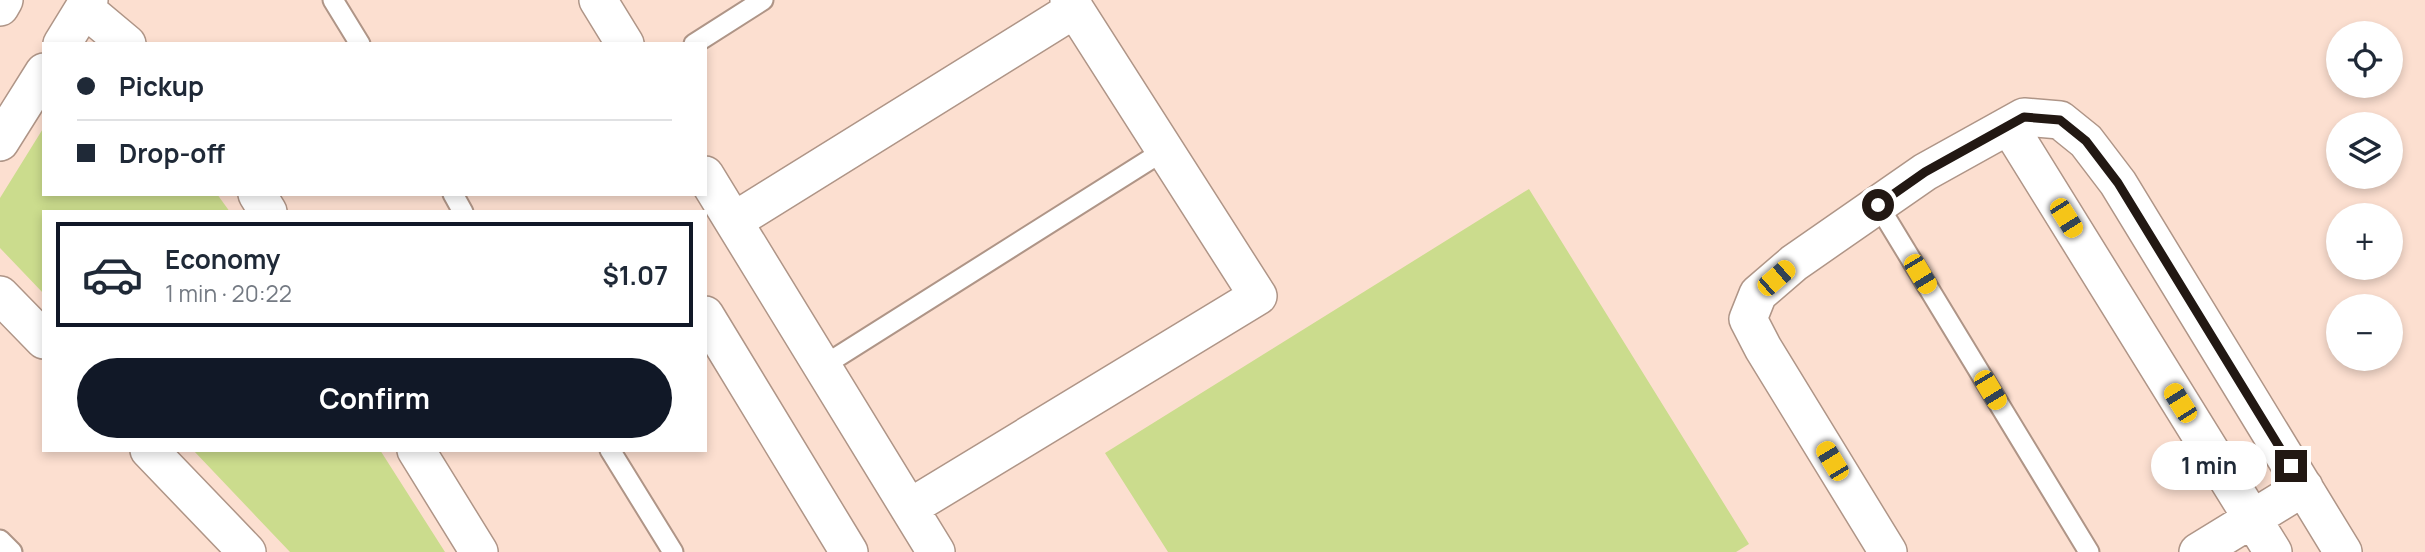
<!DOCTYPE html>
<meta charset="utf-8">
<style>
:root{--surface:#fff;--page:#f2f2f3;--text:#1f2937;--muted:#747a83;--line:#e0e1e3;--accent:#111827}
body{margin:0;font-family:Manrope,sans-serif;background:var(--page);color:var(--text);height:100vh;display:flex;flex-direction:column;font-size:26px;white-space:nowrap}
*{box-sizing:border-box;margin:0}
p{font-size:23px;color:var(--muted)}
.icon{flex:none;width:38px;height:38px;fill:none;stroke:currentColor;stroke-width:2;stroke-linecap:round;stroke-linejoin:round}
.map{position:relative;flex:1;overflow:hidden}
.side{position:absolute;left:42px;top:210px;width:665px;height:242px;display:flex;flex-direction:column;background:var(--surface);border-radius:0px;box-shadow:0 4px 10px #0003}
.side>*{flex:none}
.hud{position:absolute;left:42px;top:42px;width:665px;height:154px;border-radius:0px;box-shadow:0 4px 10px #0003;display:grid;align-content:center;height:154px;padding:0 35px;background:var(--surface)}
.controls{position:absolute;left:2326px;top:21px;display:grid;gap:14px}
.controls a{display:grid;place-items:center;width:77px;height:77px;border-radius:50%;background:var(--surface);box-shadow:0 4px 10px #0003;font-size:35px}
.end{position:absolute;width:32px;height:32px;margin:-16px;border:9px solid #221813;background:#fff;box-shadow:0 0 0 4px #fff}
.from{border-radius:50%}
.bubble{position:absolute;height:49px;border-radius:24px;background:var(--surface);box-shadow:0 4px 10px #0003;font-size:23px;font-weight:700;line-height:49px;text-align:center}
.car{position:absolute;width:21px;height:42px;margin:-21px -10px;border-radius:9px;box-shadow:0 0 5px 2px #0007;background:linear-gradient(#f5c518 24%,#345 0 40%,#f5c518 0 76%,#345 0 86%,#f5c518 0)}
.hud b{display:flex;align-items:center;gap:24px;height:66px;font-size:26px}
.hud b+b{border-top:2px solid var(--line)}
.hud i{width:18px;height:18px;background:var(--text)}
ul{padding:12px 0 0;list-style:none}
li{display:flex;align-items:center;gap:21px;height:105px;margin:0 14px 10px;padding:0 21px;border:4px solid transparent;border-radius:0px}
li div{flex:1}
li b{display:block;font-size:26px}
li em{font-style:normal;font-weight:700}
li.active{border-color:var(--accent)}
li>.icon{width:63px;height:63px;stroke-width:1.5}
.action{display:flex;gap:14px;margin-top:auto;padding:14px 35px}
.action a{flex:1;height:80px;border-radius:42px;background:var(--accent);color:#fff;font-size:28px;font-weight:700;line-height:80px;text-align:center}
.map>svg:first-child{display:block}
.green{fill:#cbdc8d}
.lines{fill:none;stroke-linecap:round;stroke-linejoin:round}
.service-casing{stroke:#af9587;stroke-width:23}
.minor-casing{stroke:#af9587;stroke-width:40}
.service{stroke:#fff;stroke-width:19}
.minor{stroke:#fff;stroke-width:37}
.route{stroke:#221813;stroke-width:9}
</style>
<div class="map">
<svg width="2425" height="552" viewBox="0 0 2425 552">
<rect width="100%" height="100%" fill="#fcdfd0"/>
<!-- green -->
<path class="green" d="M44 127V194H217L230 212H44V294L0 248V198Z
M1529 189 1749 544 1736 552H1168L1105 453Z
M193 450H380L445 552H290Z"/>
<g class="lines">
<defs>
<path id="service" d="M333 0 360 44
M694 44 763 0
M453 194 463 212
M1878 205 2089 552
M823 366 1165 150
M610 450 673 552
M0 540 12 552"/>
<path id="minor" d="M598 0 625 44
M0 7 4 0
M84 8 127 44
M62 44 89 0
M2009 126 2273 552
M0 142 44 72
M705 175 936 552
M257 194 268 212
M734 221 1075 9
M0 295 44 340
M705 315 849 552
M149 450 247 552
M416 450 479 552
M909 508 1258 296 1069 0
M1888 552 1763 348 1748 319 1758 294 1794 263 1925 172 2024 117 2060 120 2086 141 2118 183 2343 552
M2198 552 2304 487"/>
</defs>
<!-- service casing -->
<use href="#service" class="service-casing"/>
<!-- minor casing -->
<use href="#minor" class="minor-casing"/>
<!-- service -->
<use href="#service" class="service"/>
<!-- minor -->
<use href="#minor" class="minor"/>
</g>
<g class="lines">
<!-- route -->
<path class="route" d="M1878 205 1925 172 2024 117 2060 120 2086 141 2118 183 2291 466"/>
</g>
</svg>
<div class="controls">
<a><svg class="icon" aria-label="locate" viewBox="0 0 24 24"><circle cx="12" cy="12" r="6"/><path d="M12 2v4M12 18v4M2 12h4M18 12h4"/></svg></a>
<a><svg class="icon" aria-label="layers" viewBox="0 0 24 24"><path d="M12 4l9 5-9 5-9-5zM3 14l9 5 9-5"/></svg></a>
<a>+</a>
<a>−</a>
</div>
<i class="end from" style="left:1878px;top:205px"></i>
<i class="end" style="left:2291px;top:466px"></i>
<div class="bubble" style="left:2151px;top:441px;width:116px">1 min</div>
<i class="car" style="left:2066px;top:218px;rotate:148deg"></i>
<i class="car" style="left:1920px;top:274px;rotate:149deg"></i>
<i class="car" style="left:1776px;top:278px;rotate:49deg"></i>
<i class="car" style="left:1990px;top:390px;rotate:149deg"></i>
<i class="car" style="left:2180px;top:403px;rotate:328deg"></i>
<i class="car" style="left:1832px;top:461px;rotate:329deg"></i>
<div class="hud">
<b><i class="from"></i>Pickup</b>
<b><i></i>Drop-off</b>
</div>
<section class="side">
<ul>
<li class="active"><svg class="icon" aria-label="car" viewBox="0 0 24 24"><path d="M5 17H2v-5l4-1 3-4h7l3 4 3 1v5h-3M9 17h6M6 11h13"/><circle cx="7" cy="17" r="2"/><circle cx="17" cy="17" r="2"/></svg><div><b>Economy</b><p>1 min · 20:22</p></div><em>$1.07</em></li>
</ul>
<div class="action"><a>Confirm</a></div>
</section>
</div>
